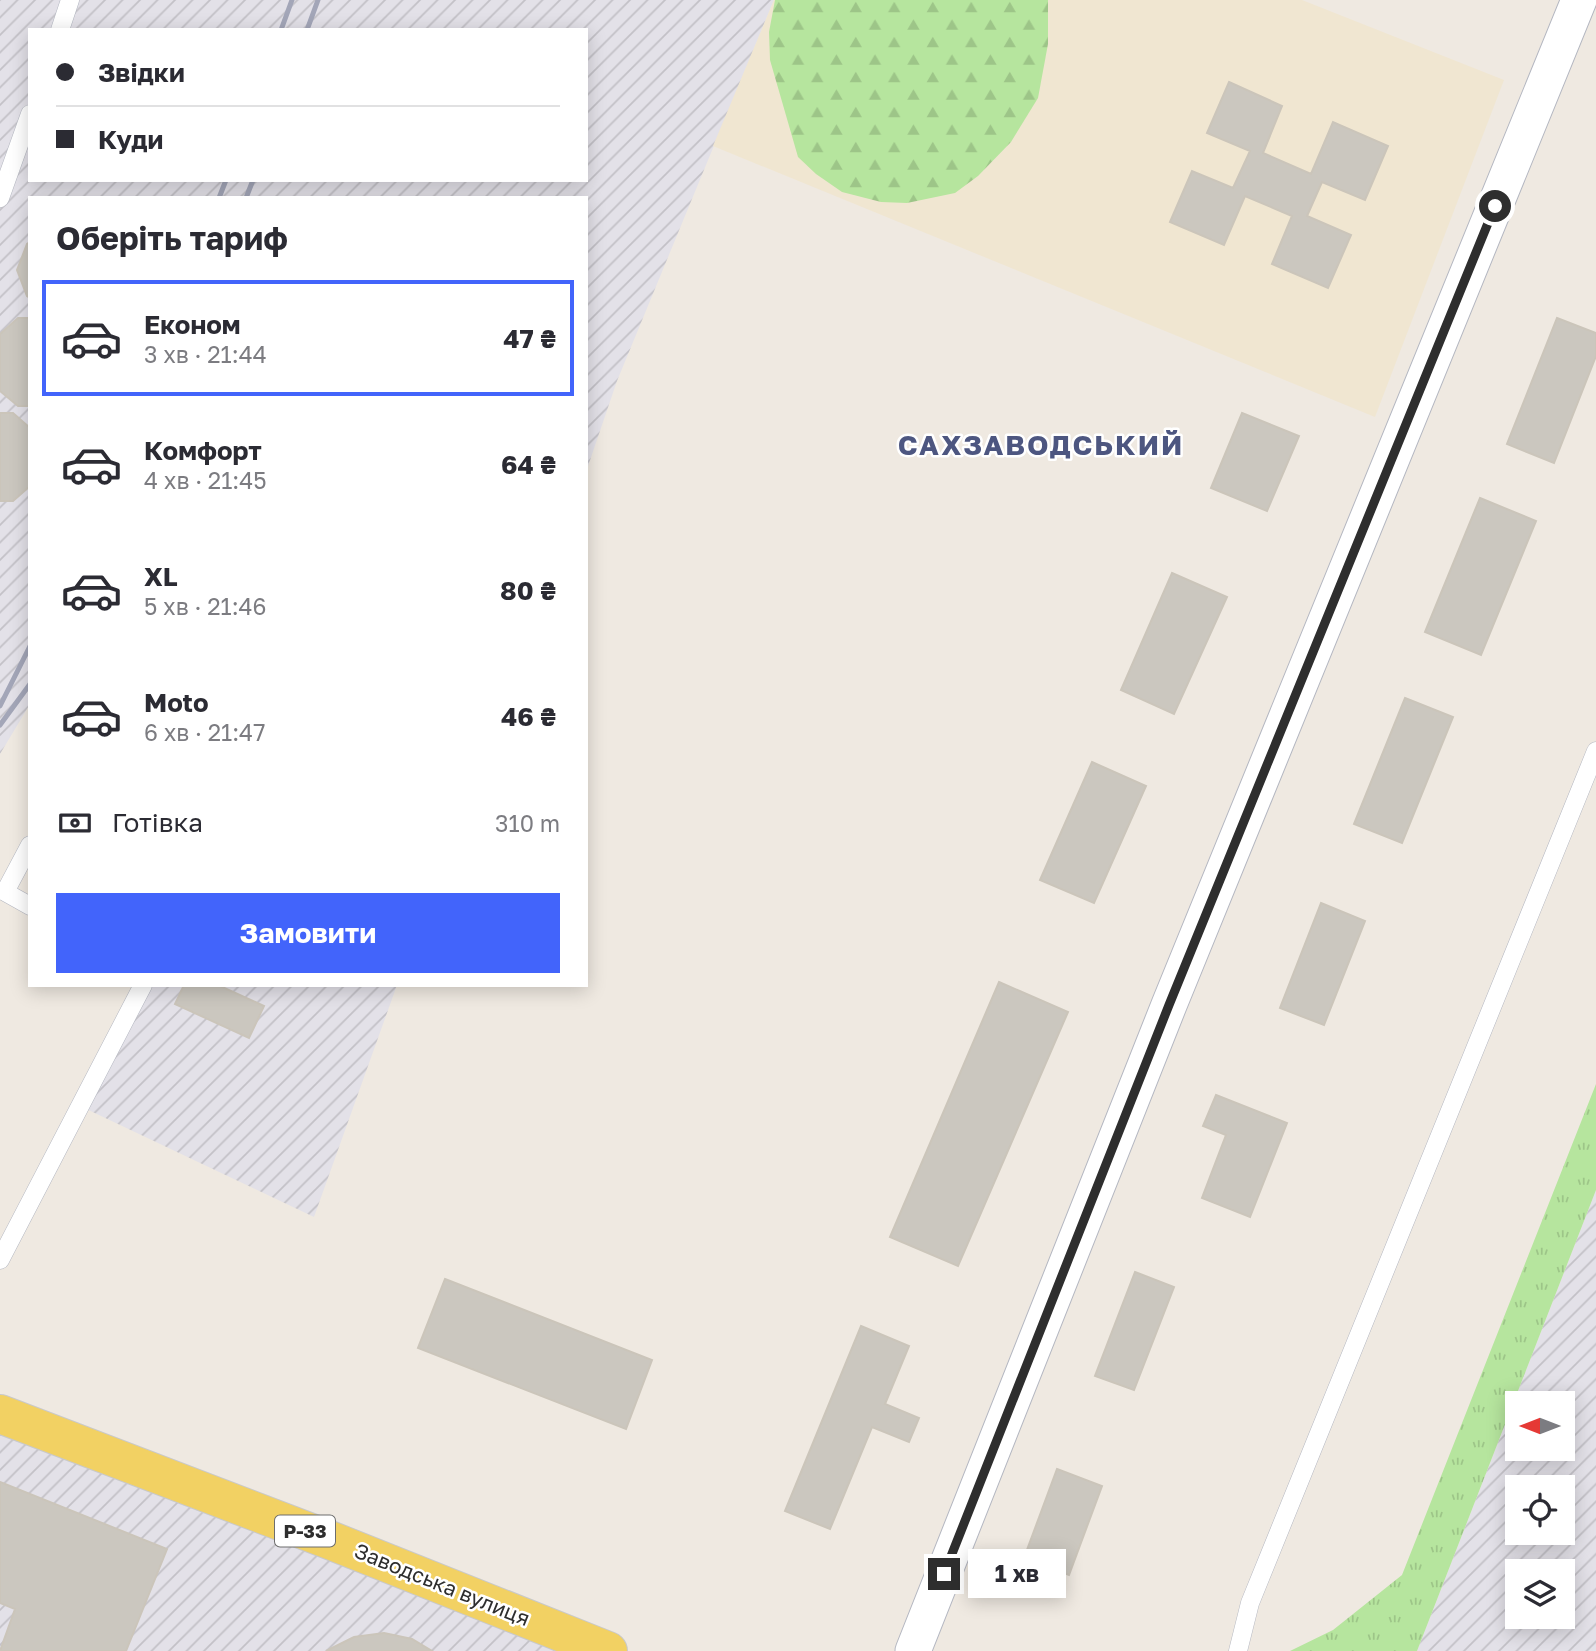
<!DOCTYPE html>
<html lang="uk">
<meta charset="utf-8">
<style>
:root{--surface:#fff;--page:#f7f7f7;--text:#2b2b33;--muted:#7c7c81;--line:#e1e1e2;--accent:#4264fb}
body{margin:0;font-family:"Golos Text",sans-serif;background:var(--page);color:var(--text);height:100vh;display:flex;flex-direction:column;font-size:26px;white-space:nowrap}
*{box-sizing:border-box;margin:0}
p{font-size:23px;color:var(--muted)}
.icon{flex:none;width:38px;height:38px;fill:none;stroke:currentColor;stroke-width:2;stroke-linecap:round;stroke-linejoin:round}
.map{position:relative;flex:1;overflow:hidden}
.drawer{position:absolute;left:28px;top:196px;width:560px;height:791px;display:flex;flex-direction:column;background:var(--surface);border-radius:0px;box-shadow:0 4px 18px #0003}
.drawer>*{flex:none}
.guide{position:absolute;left:28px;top:28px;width:560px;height:154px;border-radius:0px;box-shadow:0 4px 18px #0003;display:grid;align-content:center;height:154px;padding:0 28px;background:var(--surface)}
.needle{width:46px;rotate:270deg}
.controls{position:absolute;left:1505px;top:1391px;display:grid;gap:14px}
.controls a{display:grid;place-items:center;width:70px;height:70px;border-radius:0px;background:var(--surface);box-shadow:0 4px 18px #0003;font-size:35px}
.end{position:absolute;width:32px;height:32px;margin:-16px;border:9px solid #2e2e2e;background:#fff;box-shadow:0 0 0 4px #fff}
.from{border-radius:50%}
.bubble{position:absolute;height:49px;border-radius:0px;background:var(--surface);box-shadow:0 4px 18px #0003;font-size:23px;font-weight:700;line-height:49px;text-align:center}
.guide b{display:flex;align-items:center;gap:24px;height:66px;font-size:26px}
.guide b+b{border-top:2px solid var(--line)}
.guide i{width:18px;height:18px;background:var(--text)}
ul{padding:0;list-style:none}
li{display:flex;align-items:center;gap:21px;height:116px;margin:0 14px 10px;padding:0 14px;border:4px solid transparent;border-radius:0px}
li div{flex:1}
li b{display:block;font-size:26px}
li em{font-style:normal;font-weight:700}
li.current{border-color:var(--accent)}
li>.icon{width:63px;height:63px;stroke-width:1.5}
h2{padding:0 28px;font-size:32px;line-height:84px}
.pay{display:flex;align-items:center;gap:18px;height:77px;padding:0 28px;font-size:26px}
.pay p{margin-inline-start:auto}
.cta{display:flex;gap:14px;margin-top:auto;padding:14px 28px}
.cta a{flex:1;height:80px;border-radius:0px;background:var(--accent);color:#fff;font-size:28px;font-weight:700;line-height:80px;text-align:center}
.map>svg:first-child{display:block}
.industrial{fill:url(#industrial-furrows);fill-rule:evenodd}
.education{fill:#f0e6d1}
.grass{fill:url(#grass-tufts)}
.forest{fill:url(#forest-firs)}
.building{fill:#cbc7bf;stroke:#cbc5ba;stroke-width:2}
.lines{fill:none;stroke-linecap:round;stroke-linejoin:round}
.lane-casing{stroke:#b4b7c1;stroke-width:19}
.street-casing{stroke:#b4b7c1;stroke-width:37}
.primary-casing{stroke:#c9c9c9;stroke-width:40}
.lane{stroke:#fff;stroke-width:18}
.street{stroke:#fff;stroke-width:35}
.primary{stroke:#f2d163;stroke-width:38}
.rail{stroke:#a3a6b8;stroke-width:5}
.route{stroke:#2e2e2e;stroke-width:9}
.labels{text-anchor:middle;stroke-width:5;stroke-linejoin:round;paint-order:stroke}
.shield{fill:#fff;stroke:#6d6d6d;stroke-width:2}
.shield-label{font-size:19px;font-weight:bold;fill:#2e2e2e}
.street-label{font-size:21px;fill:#2e2e2e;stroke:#fff}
.district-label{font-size:28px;font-weight:bold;letter-spacing:2px;fill:#4d5680;stroke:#fff}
</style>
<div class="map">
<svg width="1596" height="1651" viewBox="0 0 1596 1651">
<defs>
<pattern id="industrial-furrows" width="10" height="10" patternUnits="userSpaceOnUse" patternTransform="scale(1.75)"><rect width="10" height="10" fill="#e3e1e8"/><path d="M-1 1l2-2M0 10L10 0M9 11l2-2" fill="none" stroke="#c3c1c7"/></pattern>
<pattern id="grass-tufts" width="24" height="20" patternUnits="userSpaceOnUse" patternTransform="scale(1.75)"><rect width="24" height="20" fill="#b6e59e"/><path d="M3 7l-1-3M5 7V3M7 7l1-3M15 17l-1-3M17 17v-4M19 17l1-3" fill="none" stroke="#9dc588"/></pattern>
<pattern id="forest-firs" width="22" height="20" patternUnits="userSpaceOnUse" patternTransform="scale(1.75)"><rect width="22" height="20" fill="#b6e59e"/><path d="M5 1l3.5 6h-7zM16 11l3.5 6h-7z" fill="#9dc588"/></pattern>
</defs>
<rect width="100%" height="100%" fill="#efe9e1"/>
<!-- industrial -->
<path class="industrial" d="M0 0H774L617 381 586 472V198H30V704L0 754ZM30 30H586V180H30Z
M143 985H397L314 1217 80 1106Z
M1596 1190V1651H1417ZM1517 1404H1563V1449H1517ZM1517 1488H1563V1533H1517ZM1517 1572H1563V1617H1517Z
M0 1414 608 1651H0Z"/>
<!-- education -->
<path class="education" d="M774 0H1302L1504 80 1375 417 713 146Z"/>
<!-- grass -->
<path class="grass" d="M1596 1084V1190L1417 1651H1290L1333 1630 1402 1575Z"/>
<!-- forest -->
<path class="forest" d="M775 0H1048V44L1038 98 1011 142 978 176 955 193 907 203 881 202 842 192 816 174 798 157 770 60 769 32Z"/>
<!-- building -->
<path class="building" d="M1229 82 1282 106 1263 153 1311 174 1333 122 1388 146 1365 200 1322 182 1307 216 1351 235 1328 288 1272 264 1292 216 1245 196 1224 245 1170 222 1192 171 1233 188 1250 151 1207 133Z
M30 242V298L27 296 17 270 27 244Z
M18 318H30V406H18L0 391V334Z
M1557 318 1596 333V356L1554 463 1507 444Z
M0 413H13L30 428V486L13 501H0Z
M1242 413 1299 436 1267 511 1211 488Z
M1480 498 1536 521 1481 655 1425 632Z
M1172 573 1227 597 1174 714 1121 690Z
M1405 698 1453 717 1402 843 1354 824Z
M1092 762 1146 786 1094 903 1040 880Z
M1321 903 1365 921 1324 1025 1280 1008Z
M999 982 1068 1012 958 1266 890 1237Z
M184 985H218L264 1006 249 1038 175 1004Z
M1216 1095 1287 1123 1250 1217 1202 1198 1226 1135 1203 1126Z
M1135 1272 1174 1287 1134 1390 1095 1376Z
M445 1279 652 1360 626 1429 418 1348Z
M861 1326 909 1346 885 1404 919 1418 909 1442 872 1427 830 1529 785 1511Z
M1057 1469 1102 1486 1069 1575 1024 1558Z
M0 1482 167 1549 126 1651H0L15 1609 0 1603Z
M384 1633 412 1639 432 1651H326L354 1637Z"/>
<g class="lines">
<defs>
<path id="lane" d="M60 30 70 0
M0 198 30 114
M30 845 5 892 30 906
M0 1260 143 985
M1238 1651 1250 1603 1596 751"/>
<path id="street" d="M913 1651 1169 1005 1579 0"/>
<path id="primary" d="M0 1414 327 1539 608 1651"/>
</defs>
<!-- lane casing -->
<use href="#lane" class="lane-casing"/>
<!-- street casing -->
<use href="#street" class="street-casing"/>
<!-- primary casing -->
<use href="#primary" class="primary-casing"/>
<!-- lane -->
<use href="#lane" class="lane"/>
<!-- street -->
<use href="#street" class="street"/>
<!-- primary -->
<use href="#primary" class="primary"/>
<!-- rail -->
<path class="rail" d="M281 30 292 0
M307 30 318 0
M219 198 226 180
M246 198 253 180
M0 706 30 646
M0 725 30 684"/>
</g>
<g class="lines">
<!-- route -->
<path class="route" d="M944 1574 1169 1005 1495 206"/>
</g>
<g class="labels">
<!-- shield labels -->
<rect class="shield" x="275" y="1515.5" width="60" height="31" rx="5"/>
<g class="shield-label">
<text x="305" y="1538">Р-33</text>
</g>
<!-- street labels -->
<g class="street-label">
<text transform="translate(442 1585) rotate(22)" y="7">Заводська вулиця</text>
</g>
<!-- district labels -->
<g class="district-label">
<text x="1041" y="455">САХЗАВОДСЬКИЙ</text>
</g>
</g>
</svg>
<div class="controls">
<a><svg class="needle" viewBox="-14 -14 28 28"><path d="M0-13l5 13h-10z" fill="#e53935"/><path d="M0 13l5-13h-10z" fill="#7c7c81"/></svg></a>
<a><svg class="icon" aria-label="locate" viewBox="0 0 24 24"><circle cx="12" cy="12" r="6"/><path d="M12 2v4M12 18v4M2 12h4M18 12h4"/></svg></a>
<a><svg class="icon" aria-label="layers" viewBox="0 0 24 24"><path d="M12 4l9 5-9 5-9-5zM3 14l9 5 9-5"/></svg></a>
</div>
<i class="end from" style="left:1495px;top:206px"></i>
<i class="end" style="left:944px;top:1574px"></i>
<div class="bubble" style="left:968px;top:1549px;width:98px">1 хв</div>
<div class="guide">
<b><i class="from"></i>Звідки</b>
<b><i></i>Куди</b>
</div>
<section class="drawer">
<h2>Оберіть тариф</h2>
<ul>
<li class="current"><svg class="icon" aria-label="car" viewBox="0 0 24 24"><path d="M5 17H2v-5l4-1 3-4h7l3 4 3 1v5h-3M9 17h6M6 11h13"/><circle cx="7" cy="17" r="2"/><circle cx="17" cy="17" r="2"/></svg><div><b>Економ</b><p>3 хв · 21:44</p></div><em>47 ₴</em></li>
<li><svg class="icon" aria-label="car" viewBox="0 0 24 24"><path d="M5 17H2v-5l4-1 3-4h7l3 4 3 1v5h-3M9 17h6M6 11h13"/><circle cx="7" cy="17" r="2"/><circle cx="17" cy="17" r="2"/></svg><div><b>Комфорт</b><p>4 хв · 21:45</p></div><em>64 ₴</em></li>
<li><svg class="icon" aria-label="car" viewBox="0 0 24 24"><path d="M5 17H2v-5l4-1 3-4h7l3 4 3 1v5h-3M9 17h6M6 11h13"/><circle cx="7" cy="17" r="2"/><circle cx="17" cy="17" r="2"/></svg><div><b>XL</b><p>5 хв · 21:46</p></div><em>80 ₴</em></li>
<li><svg class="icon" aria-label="car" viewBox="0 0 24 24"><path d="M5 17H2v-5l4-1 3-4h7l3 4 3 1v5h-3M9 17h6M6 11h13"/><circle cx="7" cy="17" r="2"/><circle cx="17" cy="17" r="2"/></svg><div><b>Moto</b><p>6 хв · 21:47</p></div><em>46 ₴</em></li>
</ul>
<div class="pay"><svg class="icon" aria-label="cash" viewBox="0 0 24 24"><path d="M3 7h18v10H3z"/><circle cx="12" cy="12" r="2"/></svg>Готівка<p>310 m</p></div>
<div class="cta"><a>Замовити</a></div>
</section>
</div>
